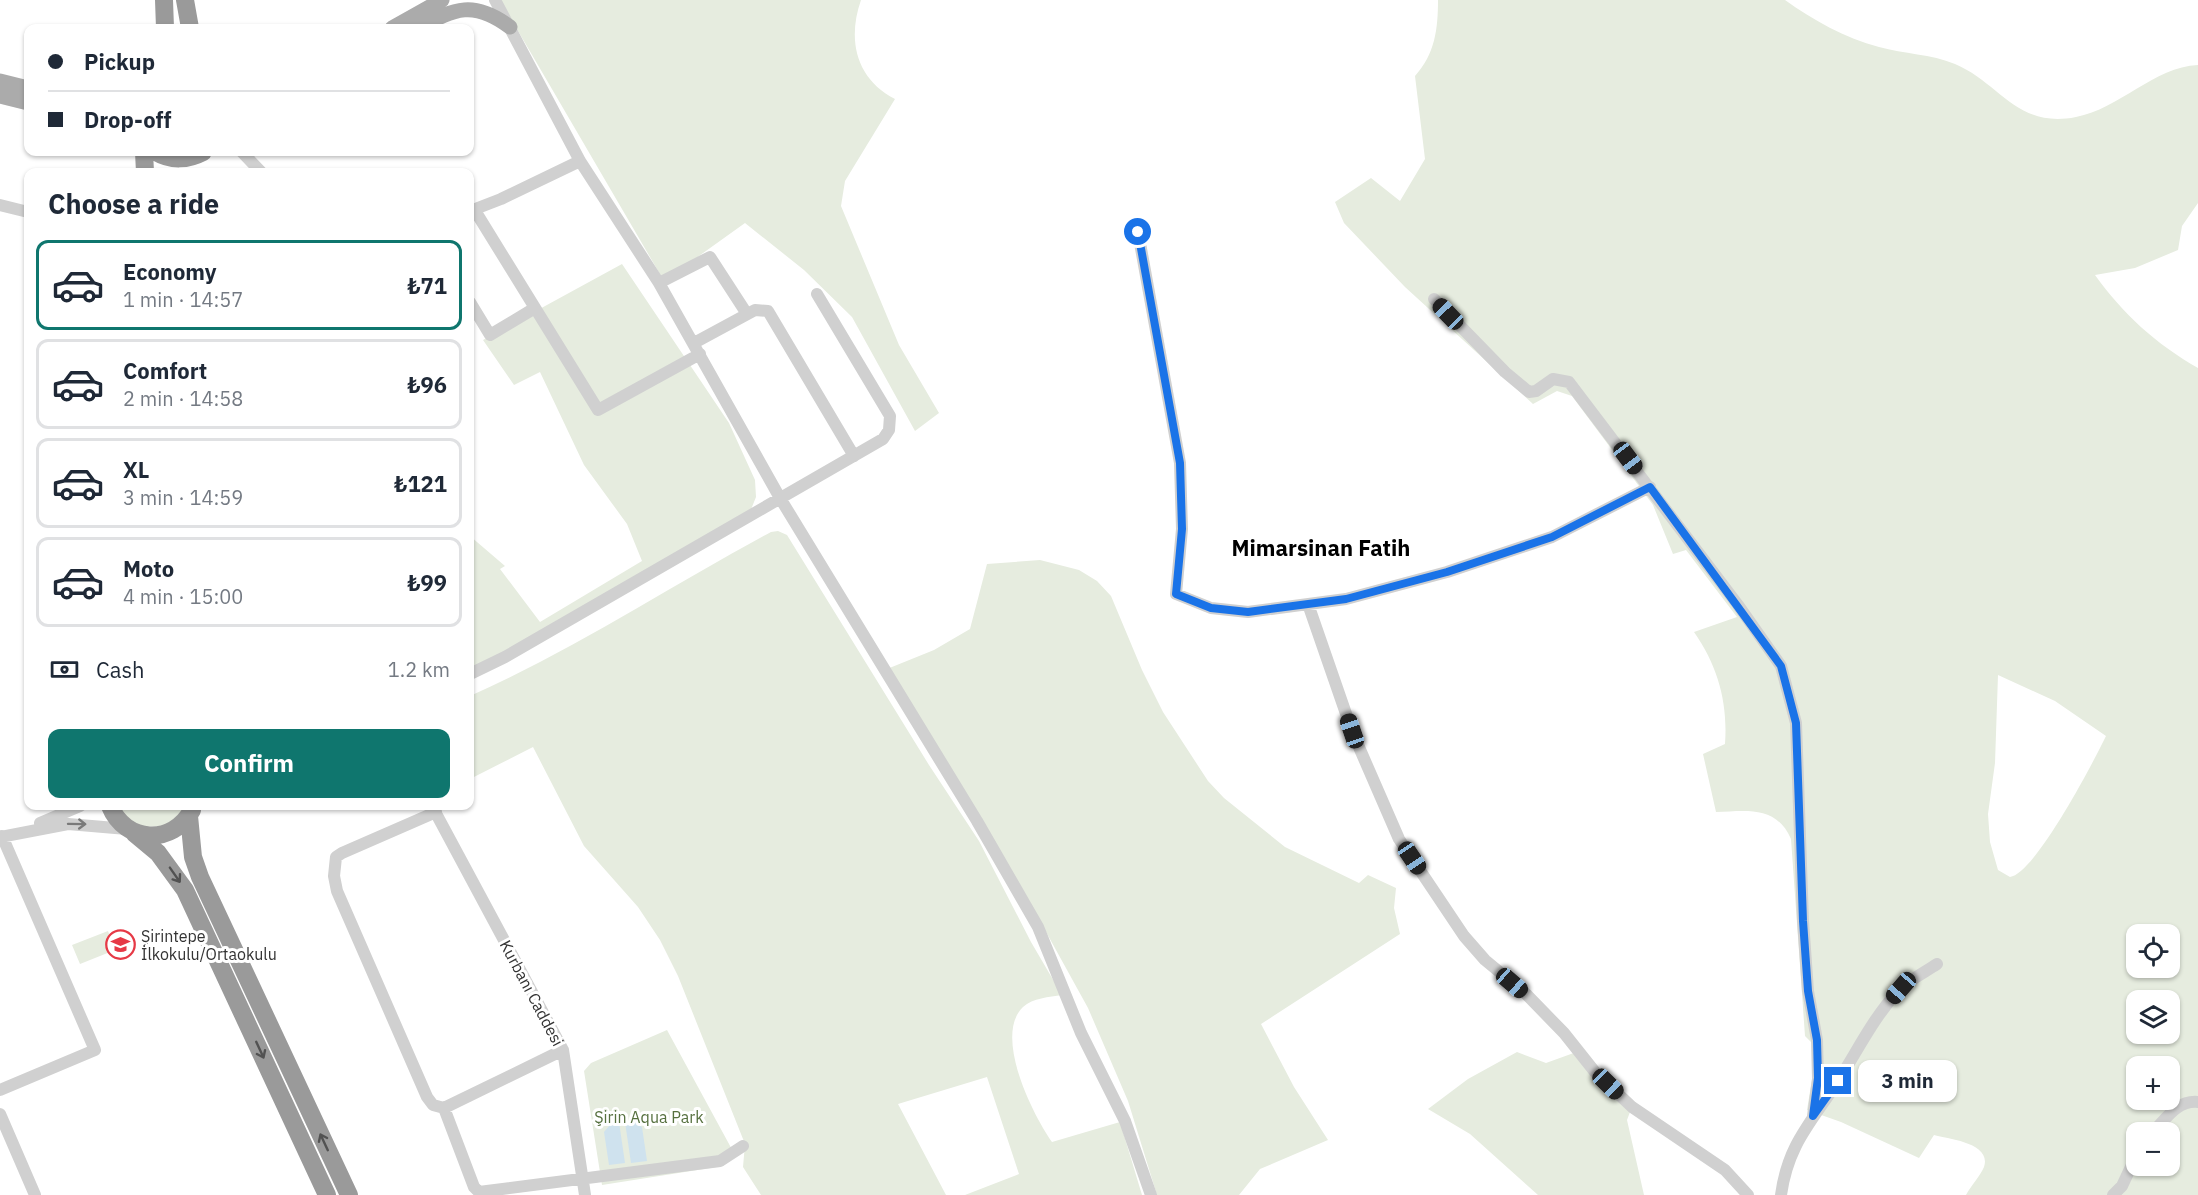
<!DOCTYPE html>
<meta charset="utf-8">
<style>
:root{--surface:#fff;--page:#f6f6f7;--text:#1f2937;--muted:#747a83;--line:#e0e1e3;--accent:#0f766e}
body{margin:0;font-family:"IBM Plex Sans",sans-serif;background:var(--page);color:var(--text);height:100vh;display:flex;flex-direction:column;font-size:22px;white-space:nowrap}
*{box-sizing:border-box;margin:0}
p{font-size:20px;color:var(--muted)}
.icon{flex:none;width:33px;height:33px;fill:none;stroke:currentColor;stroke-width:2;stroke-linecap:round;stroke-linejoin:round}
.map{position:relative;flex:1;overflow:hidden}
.panel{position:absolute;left:24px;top:168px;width:450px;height:642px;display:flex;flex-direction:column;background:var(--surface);border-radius:12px;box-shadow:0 2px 4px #0004}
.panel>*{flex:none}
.hud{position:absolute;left:24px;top:24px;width:450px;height:132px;border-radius:12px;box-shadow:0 2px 4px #0004;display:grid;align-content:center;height:132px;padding:0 24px;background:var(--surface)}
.controls{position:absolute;left:2126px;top:924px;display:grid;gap:12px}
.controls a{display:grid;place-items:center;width:54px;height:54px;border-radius:12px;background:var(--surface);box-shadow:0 2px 4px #0004;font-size:30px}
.end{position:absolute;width:27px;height:27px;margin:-14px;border:8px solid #1a73e8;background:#fff;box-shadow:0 0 0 3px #fff}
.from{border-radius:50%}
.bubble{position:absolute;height:42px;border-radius:12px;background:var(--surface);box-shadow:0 2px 4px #0004;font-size:20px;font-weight:800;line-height:42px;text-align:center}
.car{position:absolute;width:18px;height:36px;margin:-18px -9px;border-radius:8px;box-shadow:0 0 4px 2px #0007;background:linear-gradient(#222 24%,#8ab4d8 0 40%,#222 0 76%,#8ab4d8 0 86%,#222 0)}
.hud b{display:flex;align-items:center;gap:21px;height:57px;font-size:22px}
.hud b+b{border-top:2px solid var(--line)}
.hud i{width:15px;height:15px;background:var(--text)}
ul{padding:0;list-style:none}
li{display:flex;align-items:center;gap:18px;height:90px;margin:0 12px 9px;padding:0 12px;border:3px solid var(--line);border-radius:12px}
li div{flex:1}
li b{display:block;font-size:22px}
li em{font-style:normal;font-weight:800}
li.current{border-color:var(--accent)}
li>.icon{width:54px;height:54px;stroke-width:1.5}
h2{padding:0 24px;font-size:27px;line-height:72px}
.pay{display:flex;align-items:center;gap:15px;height:66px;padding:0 24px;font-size:22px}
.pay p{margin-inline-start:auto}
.cta{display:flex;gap:12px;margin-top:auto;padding:12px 24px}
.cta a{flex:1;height:69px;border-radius:12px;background:var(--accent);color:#fff;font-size:24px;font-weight:800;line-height:69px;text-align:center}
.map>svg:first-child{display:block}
.green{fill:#e6ecdf;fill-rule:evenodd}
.water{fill:#cfe2ee}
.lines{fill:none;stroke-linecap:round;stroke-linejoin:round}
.minor{stroke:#d0d0d0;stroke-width:12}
.major{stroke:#ababab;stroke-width:15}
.highway{stroke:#9a9a9a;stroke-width:18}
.oneway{stroke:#7a7a7a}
.oneway2{stroke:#525252}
.route{stroke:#1a73e8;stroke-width:8}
.labels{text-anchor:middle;stroke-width:6;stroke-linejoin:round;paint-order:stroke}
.poi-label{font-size:16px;fill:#333;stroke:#fff;text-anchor:start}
.street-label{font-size:16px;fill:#333;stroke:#fff}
.park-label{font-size:16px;fill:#56703f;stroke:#fff}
.district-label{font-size:22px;font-weight:bold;fill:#000;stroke:#fff}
</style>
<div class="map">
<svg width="2198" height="1195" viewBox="0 0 2198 1195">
<rect width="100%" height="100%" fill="#fff"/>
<!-- green -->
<path class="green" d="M500 0H861C847 40 856 79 895 99L845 181 841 206 899 345 939 413 915 431 852 317 804 270 745 223 664 281Z
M1438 0H1785C1813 20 1845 38 1879 47 1904 54 1931 54 1955 64 2000 83 2017 129 2076 117 2119 109 2154 67 2198 65V203L2182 226 2178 250 2135 268 2095 275C2123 314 2156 344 2198 368V1195H1966C1971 1186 1980 1176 1984 1167 1992 1143 1949 1139 1934 1135L1919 1158 1841 1122 1807 1110 1812 1079V1043L1805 1036 1791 839C1776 805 1747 811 1716 812L1703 754 1725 744C1728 703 1718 666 1694 632L1737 617 1686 550 1673 554 1653 505 1572 396 1557 391 1533 404 1405 287 1344 223 1335 202 1371 178 1400 201 1425 159 1415 76C1435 54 1438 29 1438 0ZM1998 675 2055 701 2106 736C2094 761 2035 874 2010 877L1998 870 1990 842 1988 814 1995 763ZM2136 934H2169V968H2136ZM2136 1000H2169V1034H2136ZM2136 1066H2169V1100H2136ZM2136 1132H2169V1166H2136Z
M622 264 729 423 755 480 756 497 750 512 470 671V536L505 566 500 569 540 622 642 561 627 524 584 465 540 372 514 385 483 340Z
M778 531 787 535 929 765 979 841 1031 942 1062 995C1049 997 1033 998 1023 1007 993 1036 1033 1115 1052 1142L1120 1122 1142 1195H965L1019 1174 987 1077 898 1104 946 1195H761L743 1167 745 1144 678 976 660 940 638 907 584 846 533 747 470 779V696C574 650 670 586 771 532Z
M1040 560 1079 570 1097 581 1111 596 1142 670 1163 712 1208 781 1224 798 1285 847 1359 883 1368 875 1396 888 1394 908 1400 934 1261 1024 1294 1087 1328 1140 1260 1169 1239 1195H1157L1128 1101 1088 1008 1024 892 887 669 934 650 970 629 987 564Z
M116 806H188L169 826 137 827Z
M108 931 115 950 80 964 72 945Z
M667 1030 735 1155 723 1166 602 1185 584 1071 591 1063Z
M1582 1050 1633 1104 1627 1120 1644 1195H1538L1470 1134 1428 1109 1468 1079 1517 1052 1546 1063Z"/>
<!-- water -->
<path class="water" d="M619 1122 625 1163 609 1165 604 1132 610 1125Z
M625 1122H635L642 1127 647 1161 631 1163Z"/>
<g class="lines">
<!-- minor -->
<path class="minor" d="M495 0 580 161 659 283 780 498 977 821 1038 927 1081 1033 1125 1121 1151 1195
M242 152 261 172
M0 205 28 212
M474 209 598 410 700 354
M470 211 501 199 580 161
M1138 232 1180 463 1182 529 1176 594 1211 608 1248 612 1346 599 1447 572 1552 537 1650 487
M659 283 710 257 747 314
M1434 299 1505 372 1529 392 1536 391 1553 379 1569 382 1738 605 1781 666 1796 723 1803 921 1808 991 1817 1040 1818 1079 1813 1116
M470 302 490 335 535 308
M694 343 755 310 768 311 854 456
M1308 604 1352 731 1399 839 1464 936 1485 960 1526 994 1564 1033 1595 1072 1632 1107 1725 1170 1748 1195
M470 674 505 657 883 439 889 430 890 416 817 294
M432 806 563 1050 585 1195
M436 812 342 853 336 857 334 876 337 891 427 1097 433 1105 444 1108
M40 823 80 806
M0 837 68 824 127 829
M563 1050 444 1108 474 1187 479 1192 720 1161 743 1146
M0 1090 95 1050 2 836
M0 1114 35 1195
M2153 1132C2166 1119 2177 1100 2198 1102
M1781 1195C1788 1144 1811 1123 1838 1081 1858 1050 1873 1018 1899 990 1909 980 1925 972 1937 964
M2113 1195 2122 1186 2136 1156"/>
<!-- major -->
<path class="major" d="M392 28 442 0
M419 28C455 8 474 0 510 27
M0 81 28 88
M0 96 28 103"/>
<!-- highway -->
<path class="highway" d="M164 0 165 28
M185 0 190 28
M144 152 145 172
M156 152C171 161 188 160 203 152
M110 806C125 843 173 846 192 810
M189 816 193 857 200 877 349 1195
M134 833 158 853 185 890 327 1195"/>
</g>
<!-- one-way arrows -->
<defs><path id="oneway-shaft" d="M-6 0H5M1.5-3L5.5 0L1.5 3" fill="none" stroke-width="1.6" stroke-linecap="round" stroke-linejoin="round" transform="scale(1.5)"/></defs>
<use class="oneway" href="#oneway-shaft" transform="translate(77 824) rotate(1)"/>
<g class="oneway2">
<use href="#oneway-shaft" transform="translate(175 875) rotate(55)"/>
<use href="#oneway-shaft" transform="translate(260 1050) rotate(65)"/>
<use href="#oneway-shaft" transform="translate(324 1142) rotate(-115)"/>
</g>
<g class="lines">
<!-- route -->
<path class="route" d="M1138 232 1180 463 1182 529 1176 594 1211 608 1248 612 1346 599 1447 572 1552 537 1650 487 1781 666 1796 723 1803 921 1808 991 1817 1040 1818 1078 1813 1116 1838 1081"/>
</g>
<!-- icons -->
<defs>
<symbol id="school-ring" viewBox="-11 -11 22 22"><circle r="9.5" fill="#fff" stroke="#e63946" stroke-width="1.5"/><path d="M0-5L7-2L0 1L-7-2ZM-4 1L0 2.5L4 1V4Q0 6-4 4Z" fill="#e63946"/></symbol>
</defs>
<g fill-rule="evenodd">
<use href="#school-ring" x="104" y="928" width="33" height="33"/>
</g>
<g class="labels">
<!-- poi labels -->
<g class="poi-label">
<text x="141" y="942">Şirintepe<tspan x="141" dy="18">İlkokulu/Ortaokulu</tspan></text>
</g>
<!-- street labels -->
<g class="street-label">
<text transform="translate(532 993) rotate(62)" y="6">Kurbanı Caddesi</text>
</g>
<!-- park labels -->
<g class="park-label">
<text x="649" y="1123">Şirin Aqua Park</text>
</g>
<!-- district labels -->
<g class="district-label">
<text x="1321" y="556">Mimarsinan Fatih</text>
</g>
</g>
</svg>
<div class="controls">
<a><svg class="icon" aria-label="locate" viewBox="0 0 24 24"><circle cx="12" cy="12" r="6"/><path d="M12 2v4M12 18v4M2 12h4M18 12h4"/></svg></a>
<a><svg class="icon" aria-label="layers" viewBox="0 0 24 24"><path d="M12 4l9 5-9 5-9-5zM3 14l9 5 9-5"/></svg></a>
<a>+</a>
<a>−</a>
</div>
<i class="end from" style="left:1138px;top:232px"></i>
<i class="end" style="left:1838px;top:1081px"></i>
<div class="bubble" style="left:1858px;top:1060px;width:99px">3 min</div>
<i class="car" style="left:1448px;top:314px;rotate:316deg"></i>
<i class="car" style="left:1628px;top:458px;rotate:143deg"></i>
<i class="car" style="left:1352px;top:731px;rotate:341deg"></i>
<i class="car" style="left:1412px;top:858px;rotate:146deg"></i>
<i class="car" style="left:1512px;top:983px;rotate:131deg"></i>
<i class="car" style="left:1901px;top:988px;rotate:221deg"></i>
<i class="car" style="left:1608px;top:1084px;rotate:134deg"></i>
<div class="hud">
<b><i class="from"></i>Pickup</b>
<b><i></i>Drop-off</b>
</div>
<section class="panel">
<h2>Choose a ride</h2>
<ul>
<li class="current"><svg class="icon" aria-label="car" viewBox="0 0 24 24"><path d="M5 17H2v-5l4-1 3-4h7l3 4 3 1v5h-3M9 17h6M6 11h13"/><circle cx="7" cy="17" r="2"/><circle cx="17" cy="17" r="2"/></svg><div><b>Economy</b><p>1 min · 14:57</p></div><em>₺71</em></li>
<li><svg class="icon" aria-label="car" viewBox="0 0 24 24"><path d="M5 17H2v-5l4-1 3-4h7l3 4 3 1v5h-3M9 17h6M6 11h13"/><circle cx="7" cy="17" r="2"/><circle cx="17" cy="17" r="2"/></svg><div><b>Comfort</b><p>2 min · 14:58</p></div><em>₺96</em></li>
<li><svg class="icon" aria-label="car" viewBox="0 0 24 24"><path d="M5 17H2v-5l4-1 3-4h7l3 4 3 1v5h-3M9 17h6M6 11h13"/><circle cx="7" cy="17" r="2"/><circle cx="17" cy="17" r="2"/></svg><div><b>XL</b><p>3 min · 14:59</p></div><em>₺121</em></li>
<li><svg class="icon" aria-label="car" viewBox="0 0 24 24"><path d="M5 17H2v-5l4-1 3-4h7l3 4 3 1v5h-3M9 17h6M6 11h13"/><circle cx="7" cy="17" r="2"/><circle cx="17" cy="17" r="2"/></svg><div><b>Moto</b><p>4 min · 15:00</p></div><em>₺99</em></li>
</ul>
<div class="pay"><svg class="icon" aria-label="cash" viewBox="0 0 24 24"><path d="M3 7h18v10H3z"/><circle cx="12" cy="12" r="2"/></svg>Cash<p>1.2 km</p></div>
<div class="cta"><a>Confirm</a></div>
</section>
</div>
